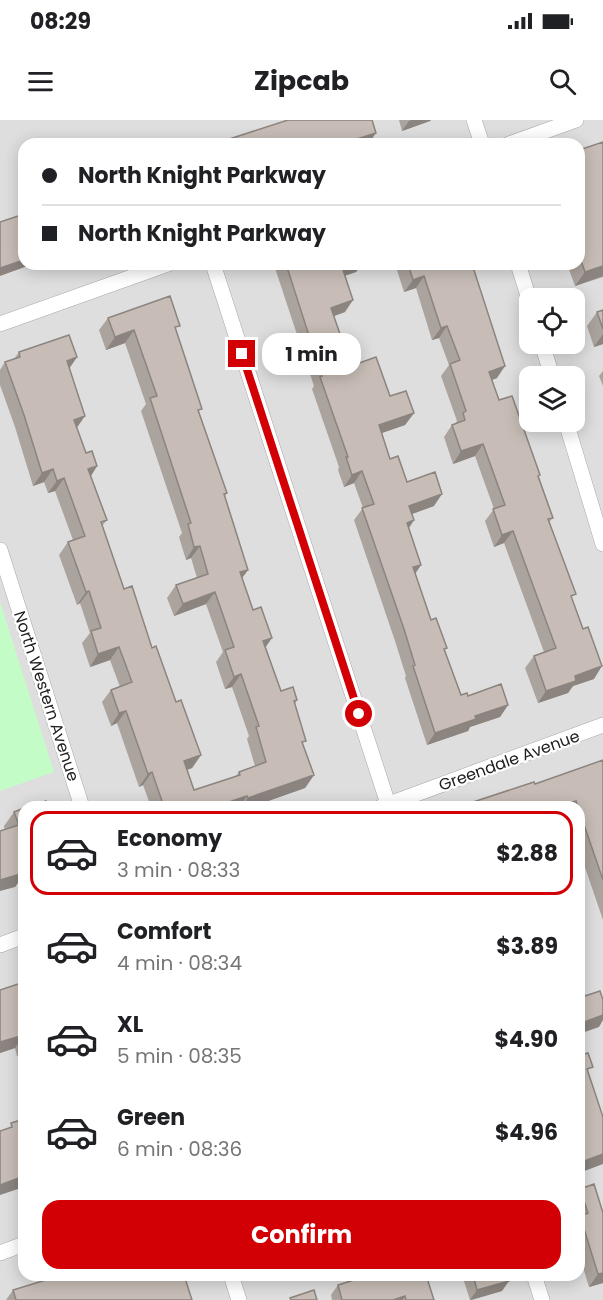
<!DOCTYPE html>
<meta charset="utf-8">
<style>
:root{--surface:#fff;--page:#f2f2f2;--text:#202124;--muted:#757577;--line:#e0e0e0;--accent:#d20004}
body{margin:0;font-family:Poppins,sans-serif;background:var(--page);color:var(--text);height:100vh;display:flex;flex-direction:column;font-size:22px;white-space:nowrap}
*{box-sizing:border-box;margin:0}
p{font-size:20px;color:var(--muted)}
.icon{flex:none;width:33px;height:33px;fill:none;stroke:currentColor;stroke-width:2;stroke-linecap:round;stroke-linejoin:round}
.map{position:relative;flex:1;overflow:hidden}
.sheet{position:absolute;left:18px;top:681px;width:567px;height:480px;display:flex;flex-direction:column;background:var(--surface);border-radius:18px;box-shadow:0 3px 15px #0003}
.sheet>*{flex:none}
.top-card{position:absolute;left:18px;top:18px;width:567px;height:132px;border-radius:18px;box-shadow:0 3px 15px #0003;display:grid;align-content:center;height:132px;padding:0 24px;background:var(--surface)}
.controls{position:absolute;left:519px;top:168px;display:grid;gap:12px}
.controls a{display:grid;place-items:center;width:66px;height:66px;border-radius:12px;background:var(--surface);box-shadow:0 3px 15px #0003;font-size:30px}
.end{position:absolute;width:27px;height:27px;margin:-14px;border:8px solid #d20004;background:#fff;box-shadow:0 0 0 3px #fff}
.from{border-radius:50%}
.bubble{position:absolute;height:42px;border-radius:18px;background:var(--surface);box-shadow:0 3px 15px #0003;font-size:20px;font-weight:700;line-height:42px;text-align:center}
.top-card b{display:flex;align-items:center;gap:21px;height:57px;font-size:22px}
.top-card b+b{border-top:2px solid var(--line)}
.top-card i{width:15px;height:15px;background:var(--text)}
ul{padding:10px 0 0;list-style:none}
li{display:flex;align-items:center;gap:18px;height:84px;margin:0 12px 9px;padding:0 12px;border:3px solid transparent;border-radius:18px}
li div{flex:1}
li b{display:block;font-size:22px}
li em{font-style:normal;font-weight:700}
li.selected{border-color:var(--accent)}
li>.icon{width:54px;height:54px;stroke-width:1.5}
.action{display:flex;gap:12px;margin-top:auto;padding:12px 24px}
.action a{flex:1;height:69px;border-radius:18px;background:var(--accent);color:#fff;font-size:24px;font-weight:700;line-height:69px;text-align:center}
.status{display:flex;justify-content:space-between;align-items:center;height:42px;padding:0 30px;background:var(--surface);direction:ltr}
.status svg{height:16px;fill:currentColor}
header{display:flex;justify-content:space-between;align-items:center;height:78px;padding:0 24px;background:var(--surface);font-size:27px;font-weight:700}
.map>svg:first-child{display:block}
.residential{fill:#dfdede;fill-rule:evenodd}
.park{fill:#c3fcc7}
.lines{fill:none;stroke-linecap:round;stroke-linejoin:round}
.minor-casing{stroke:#a8a8a8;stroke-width:16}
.minor{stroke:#fff;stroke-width:15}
.wall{fill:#aba39d}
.shaded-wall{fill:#8b847f}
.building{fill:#c7bdb6;stroke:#8b847f;stroke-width:1.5}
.route{stroke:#d20004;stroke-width:8}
.labels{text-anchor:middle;stroke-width:4.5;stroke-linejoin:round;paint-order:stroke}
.street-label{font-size:16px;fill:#212121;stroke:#fff}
</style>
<div class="status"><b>08:29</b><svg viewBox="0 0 49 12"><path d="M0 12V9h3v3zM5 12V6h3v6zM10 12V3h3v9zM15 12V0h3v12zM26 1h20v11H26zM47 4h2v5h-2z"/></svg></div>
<header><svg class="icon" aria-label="menu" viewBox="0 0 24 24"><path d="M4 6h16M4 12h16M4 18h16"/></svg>Zipcab<svg class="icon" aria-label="search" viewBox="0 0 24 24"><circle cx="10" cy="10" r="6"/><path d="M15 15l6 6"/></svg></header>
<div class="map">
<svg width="603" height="1180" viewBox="0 0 603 1180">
<rect width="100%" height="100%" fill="#f2eee7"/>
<!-- residential -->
<path class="residential" d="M0 0H603V1180H0ZM24 24H579V144H24ZM530 178H574V224H530ZM530 256H574V302H530ZM24 687H579V1155H24Z"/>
<!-- park -->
<path class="park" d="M0 482 54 652 0 671Z"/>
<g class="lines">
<defs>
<path id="minor" d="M474 0 482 24
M509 24 576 0
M213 144 389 687
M518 144 530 182
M0 204 168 144
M542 224 552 256
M566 302 603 424
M0 430 82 687
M381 687 603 605
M0 825 24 816
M0 1133 24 1124
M231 1155 239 1180
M534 1155 542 1180"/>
</defs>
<!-- minor casing -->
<use href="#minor" class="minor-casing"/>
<!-- minor -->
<use href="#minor" class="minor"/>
</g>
<!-- wall -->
<path class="wall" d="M399 0H431L430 1 402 11Z
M603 22V157L575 166 567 144H579V30Z
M275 144H362L356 152 345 156V192L334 196 351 246 414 293 405 305 382 313 390 339 407 362 434 386 412 394 414 400 409 408 421 445 415 453 431 500 445 531 461 575 508 585 500 597 470 607 468 611 427 625 405 558 406 556 395 521 354 400 363 388 354 363 344 367 338 350 339 347 312 269 314 266 274 145Z
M395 144H472L497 258 492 260 499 280 539 357 553 398 549 402 572 480 594 559 573 566 568 573 538 583 525 548 534 536 544 532 504 423 494 427 485 401 494 389 475 336 453 344 444 317 452 305 455 304 457 301 441 256 449 245 439 218 432 220 416 168 404 172Z
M603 190V224L594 227 587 206 597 192Z
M108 198 176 211 199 292 227 373 225 376 248 450 242 458 281 571 297 580 295 584 303 625 314 655 305 668 251 687H151L143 665 139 667 117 603 111 606 102 582 111 570 120 567 110 540 90 547 82 523 90 513 80 483 77 485 59 435 68 422 73 420 55 371 48 373 44 362 33 366 15 307 0 265V250L5 242 14 239 19 232 77 237 69 249 77 308 86 333 97 346 91 356 107 400 102 406 124 469 201 635 192 648 187 650 194 670 236 656 239 652 255 646 247 619 249 616 232 567 225 569 216 542 223 532 206 484 174 496 167 478 176 465 197 458 191 438 186 440 179 417 182 413 141 291 146 284 125 223 106 230 99 210Z
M603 251V266L599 256Z
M603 640V800L579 730V687H458L535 664Z
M24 688 20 760 15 767 4 706 14 692Z
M24 862V933L17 936 15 928 0 933V870Z
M580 1069 603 1093V1163L589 1167 579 1134V1070Z
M462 1155H508L502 1171 472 1180H470Z
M426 1156 434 1180H332L331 1175 338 1165 383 1158Z
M13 1170 192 1180H6Z"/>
<!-- shaded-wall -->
<path class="shaded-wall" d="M411 0H431L430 1 402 11 409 1Z
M376 13 369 23 365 24H341Z
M24 140V144H33L0 156V148Z
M352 144H362L356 152 333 159 342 147Z
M603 146V156L575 166 585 152Z
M424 156 416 168 404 172 413 160Z
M353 180 345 192 323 200 331 188Z
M447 206 439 218 432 220 441 208Z
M134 210 125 223 106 230 115 217Z
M603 214V224L594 227Z
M77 237 68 250 67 241Z
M505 246 497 258 481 264 489 252Z
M414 293 405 305 370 317 379 305Z
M85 296 76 309 74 300Z
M483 324 475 336 453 344 461 331Z
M97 346 89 359 88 349Z
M53 349 44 362 33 366 42 353Z
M362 351 354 363 344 367 352 355Z
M64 358 55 371 48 373 57 361Z
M442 374 434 386 401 398 409 386Z
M414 400 406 412 407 403Z
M513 411 504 423 494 427 502 415Z
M200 426 191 438 186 440 194 427Z
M421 445 413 457V447Z
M248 450 239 462 240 452Z
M89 471 80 483 77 485 86 472Z
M215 472 206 484 174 496 183 484Z
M272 518 263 531V521Z
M119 527 110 540 90 547 98 534Z
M602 546 594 559 573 566 568 573 538 583 546 571 575 556Z
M241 554 232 567 225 569 234 557Z
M508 585 500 597 470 607 468 611 427 625 435 613 475 596Z
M126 591 117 603 111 606 119 593Z
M201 635 192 648 175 654 184 641Z
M152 652 143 665 139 667 148 654Z
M314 655 305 668 251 687H242L248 678Z
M247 676 239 687H214Z
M576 681 572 687H557Z
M24 748V759L20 760 15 767 0 771V760Z
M603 895V900L599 907 579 914V904Z
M24 915 15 928 0 933V922Z
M24 926V933L17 936Z
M603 1034V1044L579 1053V1043Z
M24 1056V1067L0 1075V1065Z
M603 1153V1163L589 1167 598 1154Z
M289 1155H296L287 1158Z
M509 1161 502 1171 470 1180 477 1170Z
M405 1176 403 1180H393Z"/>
<!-- building -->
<path class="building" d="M288 0H372L376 13 341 24H214Z
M603 22V146L585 152 579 135V30Z
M24 94V140L0 148V102Z
M286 144H352L342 147 353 180 331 188 351 246 376 237 390 276 406 271 414 293 379 305 390 339 398 336 407 362 435 352 442 374 409 386 414 400 407 403 421 445 413 447 431 500 436 498 447 528 444 529 461 575 467 573 468 576 501 564 508 585 475 596 476 599 435 613 413 546 415 545 404 509 362 388 374 384 362 351 352 355 346 337H348L320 257 322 256Z
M408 144H472L505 246 489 252 499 280 512 276 540 355 538 356 553 398 548 399 576 474 571 476 583 509 588 507 602 546 575 556 576 561 546 571 534 536 556 528 513 411 502 415 493 389 505 385 483 324 461 331 452 305 465 300 463 293 466 291 450 244 460 240 447 206 441 208 424 156 413 160Z
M170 176 180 206 175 207 202 289 198 290 227 373 224 374 248 450 240 452 253 490 261 487 272 518 263 521 281 571 293 567 297 580 294 581 306 621 302 622 314 655 248 678 247 676 214 687H164L152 652 148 654 126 591 119 593 111 570 132 562 119 527 98 534 91 511 101 508 89 471 86 472 68 422 85 416 64 358 57 361 53 349 42 353 24 295 5 242 20 237 19 232 69 215 77 237 67 241 85 296 74 300 86 333 92 331 97 346 88 349 107 400 101 402 124 469 132 466 152 528 156 526 176 582 181 580 201 635 184 641 194 670 240 655 239 652 266 642 256 607 259 606 241 554 234 557 225 530 234 527 215 472 183 484 176 465 208 454 200 426 194 427 188 404 191 403 150 278 157 276 134 210 115 217 108 198Z
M603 190V209L597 192Z
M603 640V760L579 690V687H578L576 681 557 687H458L534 662 535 664Z
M46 681 49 687H28Z
M24 688V753L0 760V711L19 705 14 692Z
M579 859 585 876 600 871 603 880V895L579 904Z
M24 862V915L0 922V870Z
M579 929 581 935 588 933 593 947 587 949 603 997V1034L579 1043Z
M24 999V1056L0 1065V1011L12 1007 11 1003Z
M594 1064 603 1093V1153L598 1154 580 1096 588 1093 580 1069Z
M62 1155H184L192 1180H16L13 1170Z
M370 1155H382L383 1158 393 1155H426L434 1180H406L405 1176 393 1180H342L338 1165Z
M473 1155H508L509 1161 477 1170Z
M314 1170 317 1180H291L290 1178Z"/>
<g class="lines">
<!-- route -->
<path class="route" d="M242 234 359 594"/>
</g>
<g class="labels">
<!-- street labels -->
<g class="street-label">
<text transform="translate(47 576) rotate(72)" y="6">North Western Avenue</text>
<text transform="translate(509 640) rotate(-20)" y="6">Greendale Avenue</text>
</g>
</g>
</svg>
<div class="controls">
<a><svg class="icon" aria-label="locate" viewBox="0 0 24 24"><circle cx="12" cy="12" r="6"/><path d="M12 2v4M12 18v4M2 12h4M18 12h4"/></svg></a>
<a><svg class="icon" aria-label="layers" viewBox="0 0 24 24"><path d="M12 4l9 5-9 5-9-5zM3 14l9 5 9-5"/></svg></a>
</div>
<i class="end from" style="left:359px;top:594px"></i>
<i class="end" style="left:242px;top:234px"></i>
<div class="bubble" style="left:262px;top:213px;width:99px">1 min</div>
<div class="top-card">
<b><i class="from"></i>North Knight Parkway</b>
<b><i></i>North Knight Parkway</b>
</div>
<section class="sheet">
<ul>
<li class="selected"><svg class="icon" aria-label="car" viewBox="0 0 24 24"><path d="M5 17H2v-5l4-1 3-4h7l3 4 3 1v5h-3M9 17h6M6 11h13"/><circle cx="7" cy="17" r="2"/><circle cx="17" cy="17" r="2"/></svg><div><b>Economy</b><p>3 min · 08:33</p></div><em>$2.88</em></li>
<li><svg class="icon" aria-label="car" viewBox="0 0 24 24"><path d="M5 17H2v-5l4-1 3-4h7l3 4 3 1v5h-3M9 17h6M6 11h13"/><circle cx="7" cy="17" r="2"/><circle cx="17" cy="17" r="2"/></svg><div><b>Comfort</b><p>4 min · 08:34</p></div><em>$3.89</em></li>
<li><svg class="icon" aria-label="car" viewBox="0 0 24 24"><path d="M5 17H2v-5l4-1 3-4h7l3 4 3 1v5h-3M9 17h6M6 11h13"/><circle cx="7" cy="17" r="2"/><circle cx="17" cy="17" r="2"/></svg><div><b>XL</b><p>5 min · 08:35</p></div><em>$4.90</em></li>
<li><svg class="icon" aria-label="car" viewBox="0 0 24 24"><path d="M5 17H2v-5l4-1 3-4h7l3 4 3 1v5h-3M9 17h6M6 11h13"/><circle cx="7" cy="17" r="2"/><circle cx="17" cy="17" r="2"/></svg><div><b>Green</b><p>6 min · 08:36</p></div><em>$4.96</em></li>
</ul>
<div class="action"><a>Confirm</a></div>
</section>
</div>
